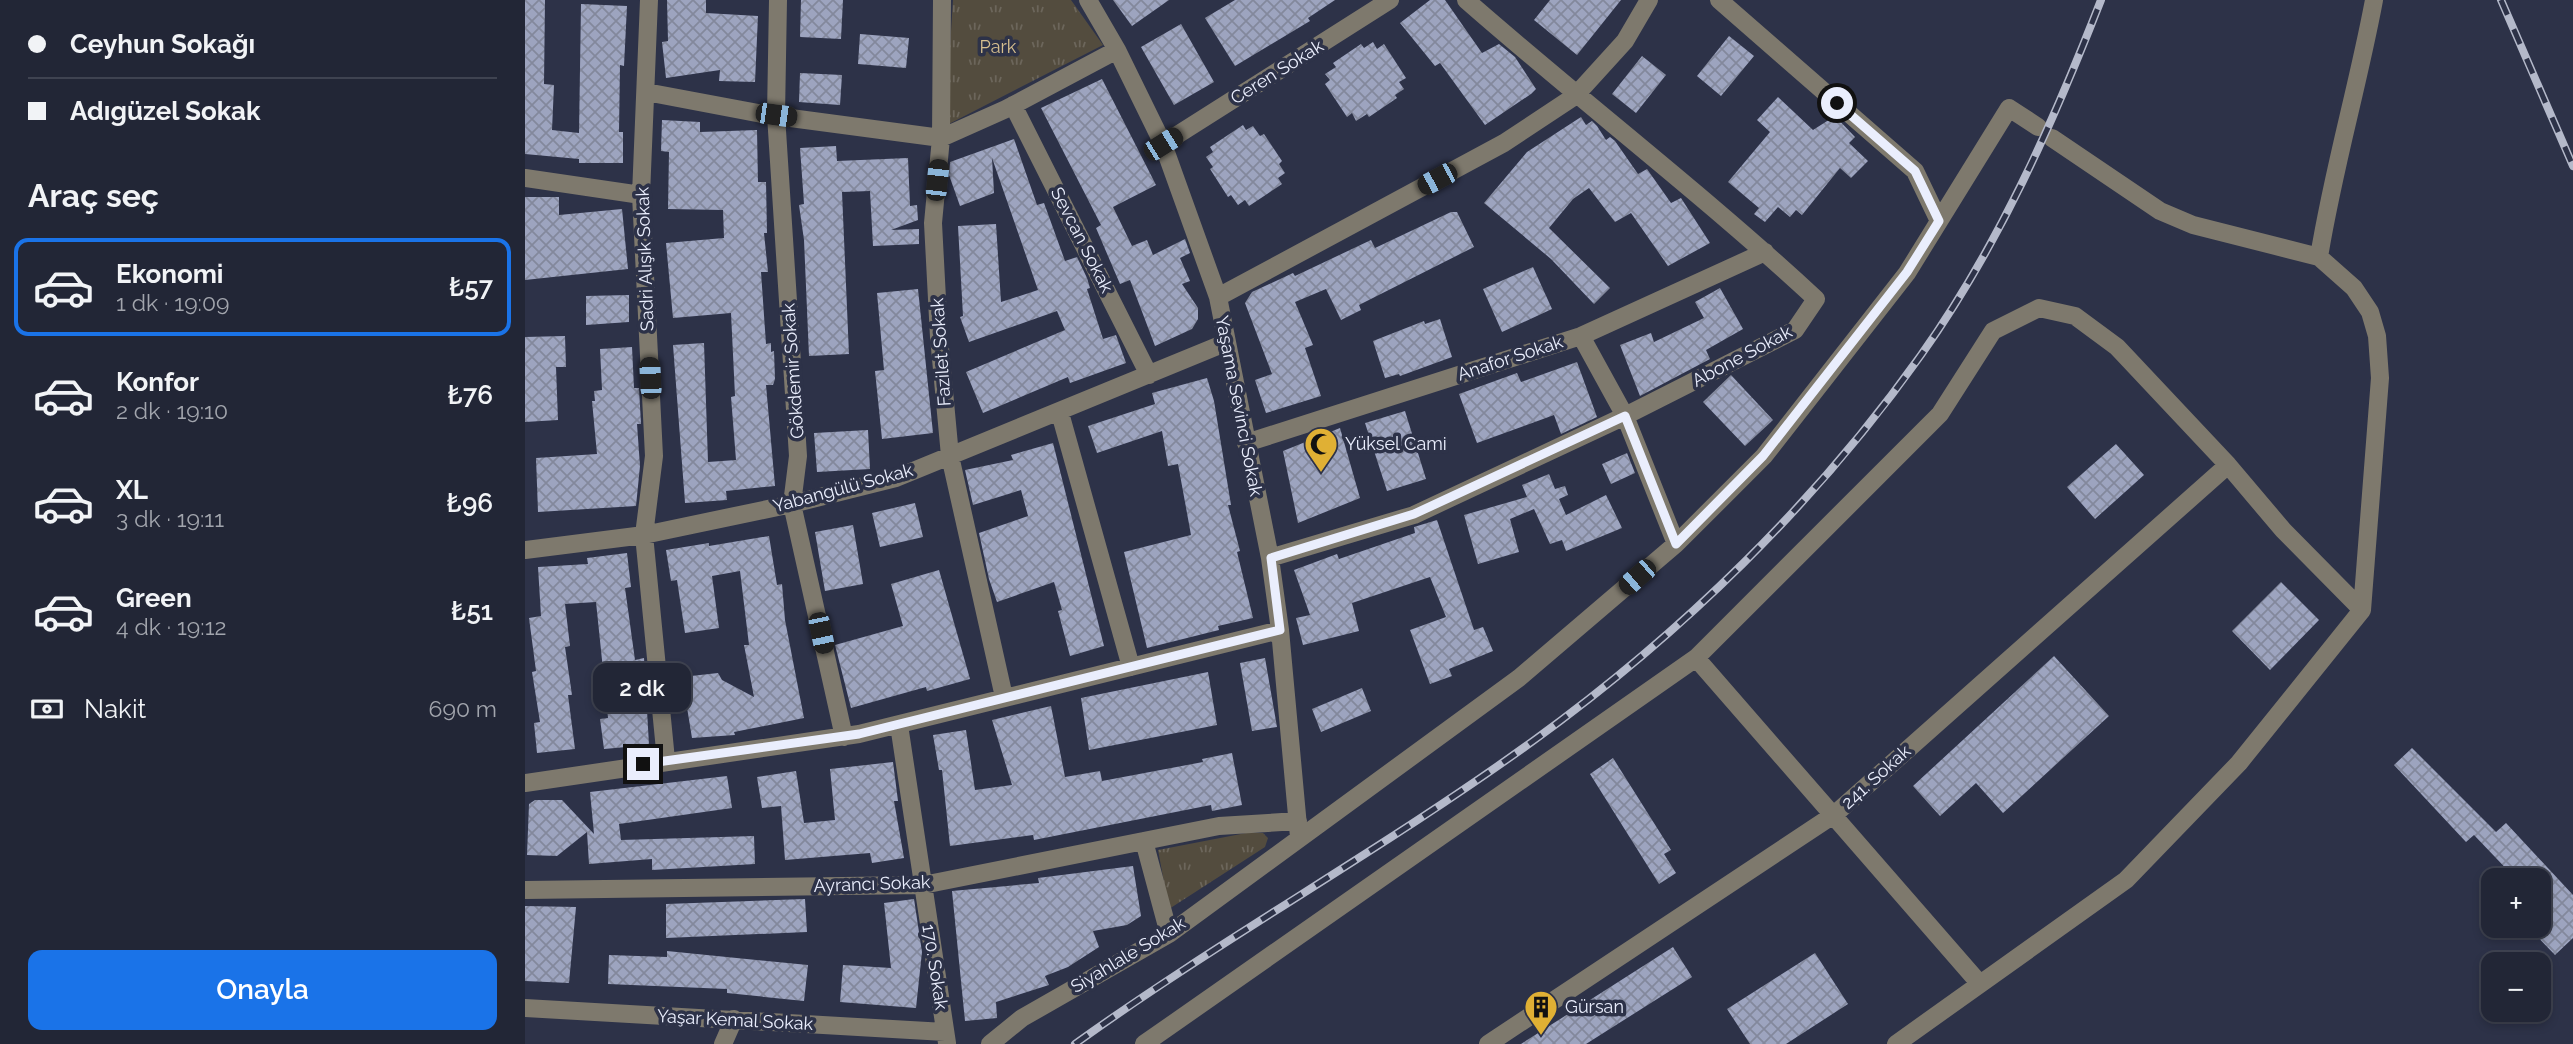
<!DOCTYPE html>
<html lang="tr">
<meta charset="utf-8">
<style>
:root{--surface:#222636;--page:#2e3242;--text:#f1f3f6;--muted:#a2a5ad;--line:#3f4351;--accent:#1a73e8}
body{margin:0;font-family:Raleway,sans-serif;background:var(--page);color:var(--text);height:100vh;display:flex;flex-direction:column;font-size:26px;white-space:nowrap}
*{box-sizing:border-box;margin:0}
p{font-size:23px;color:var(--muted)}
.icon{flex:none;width:38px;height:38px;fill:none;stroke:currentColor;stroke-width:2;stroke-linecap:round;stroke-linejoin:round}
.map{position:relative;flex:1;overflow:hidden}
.panel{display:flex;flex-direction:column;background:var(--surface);width:525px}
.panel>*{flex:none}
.top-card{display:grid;align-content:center;height:154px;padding:0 28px;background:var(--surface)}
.controls{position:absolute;left:1956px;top:868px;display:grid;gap:14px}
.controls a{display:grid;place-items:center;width:70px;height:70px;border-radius:14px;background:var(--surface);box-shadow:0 4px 10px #0003,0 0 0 2px var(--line);font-size:35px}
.end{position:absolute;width:32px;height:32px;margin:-16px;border:9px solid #eaeefd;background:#111;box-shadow:0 0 0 4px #111}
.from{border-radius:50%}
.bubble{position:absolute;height:49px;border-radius:14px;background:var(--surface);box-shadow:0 4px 10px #0003,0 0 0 2px var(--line);font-size:23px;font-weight:600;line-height:49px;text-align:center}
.car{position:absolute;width:21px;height:42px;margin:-21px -10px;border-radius:9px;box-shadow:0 0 5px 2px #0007;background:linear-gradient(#222 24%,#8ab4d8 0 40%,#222 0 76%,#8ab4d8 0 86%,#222 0)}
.top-card b{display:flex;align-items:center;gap:24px;height:66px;font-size:26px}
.top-card b+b{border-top:2px solid var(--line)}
.top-card i{width:18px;height:18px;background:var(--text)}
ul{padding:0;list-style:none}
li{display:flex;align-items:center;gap:21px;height:98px;margin:0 14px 10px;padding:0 14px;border:4px solid transparent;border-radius:14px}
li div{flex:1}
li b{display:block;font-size:26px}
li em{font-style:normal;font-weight:600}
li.selected{border-color:var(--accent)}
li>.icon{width:63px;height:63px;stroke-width:1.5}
h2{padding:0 28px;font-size:32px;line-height:84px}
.pay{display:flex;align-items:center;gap:18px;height:77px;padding:0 28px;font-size:26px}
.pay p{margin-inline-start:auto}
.cta{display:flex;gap:14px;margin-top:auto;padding:14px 28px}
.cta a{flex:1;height:80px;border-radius:14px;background:var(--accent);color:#fff;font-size:28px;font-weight:600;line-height:80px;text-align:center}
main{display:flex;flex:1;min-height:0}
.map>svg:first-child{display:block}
.grass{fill:url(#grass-tufts)}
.building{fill:url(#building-cross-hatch)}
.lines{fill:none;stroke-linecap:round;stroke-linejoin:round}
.minor{stroke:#7e796d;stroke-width:18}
.rail-casing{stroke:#b4b9ca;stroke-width:8}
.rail{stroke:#2d3248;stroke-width:5;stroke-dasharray:16;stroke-linecap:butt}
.route{stroke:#eaeefd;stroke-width:9}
.labels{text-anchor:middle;stroke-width:7;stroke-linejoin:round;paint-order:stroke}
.park-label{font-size:18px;fill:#d8c08f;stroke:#2d3248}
.street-label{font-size:18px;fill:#eaeefd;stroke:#2d3248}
.poi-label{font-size:18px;fill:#eaeefd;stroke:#2d3248;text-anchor:start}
</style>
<main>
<section class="panel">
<div class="top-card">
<b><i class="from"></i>Ceyhun Sokağı</b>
<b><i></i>Adıgüzel Sokak</b>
</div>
<h2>Araç seç</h2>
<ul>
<li class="selected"><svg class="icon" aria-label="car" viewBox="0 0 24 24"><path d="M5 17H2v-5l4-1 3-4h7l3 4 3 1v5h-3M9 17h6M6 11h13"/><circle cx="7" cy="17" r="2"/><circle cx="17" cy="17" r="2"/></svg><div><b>Ekonomi</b><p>1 dk · 19:09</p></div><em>₺57</em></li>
<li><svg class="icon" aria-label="car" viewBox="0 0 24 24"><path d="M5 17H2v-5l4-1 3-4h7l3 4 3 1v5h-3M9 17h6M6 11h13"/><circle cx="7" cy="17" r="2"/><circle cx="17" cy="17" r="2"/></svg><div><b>Konfor</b><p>2 dk · 19:10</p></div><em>₺76</em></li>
<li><svg class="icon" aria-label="car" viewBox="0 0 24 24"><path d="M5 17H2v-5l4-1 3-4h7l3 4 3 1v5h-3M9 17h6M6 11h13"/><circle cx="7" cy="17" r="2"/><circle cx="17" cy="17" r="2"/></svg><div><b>XL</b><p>3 dk · 19:11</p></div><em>₺96</em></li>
<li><svg class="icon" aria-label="car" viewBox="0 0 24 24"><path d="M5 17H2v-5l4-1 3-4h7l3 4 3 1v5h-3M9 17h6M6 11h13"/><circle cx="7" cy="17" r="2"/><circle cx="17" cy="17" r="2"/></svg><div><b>Green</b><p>4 dk · 19:12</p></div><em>₺51</em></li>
</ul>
<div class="pay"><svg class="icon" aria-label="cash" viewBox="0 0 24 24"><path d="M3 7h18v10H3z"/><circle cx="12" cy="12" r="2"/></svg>Nakit<p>690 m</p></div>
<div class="cta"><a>Onayla</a></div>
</section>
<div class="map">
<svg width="2048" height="1044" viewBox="0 0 2048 1044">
<defs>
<pattern id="grass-tufts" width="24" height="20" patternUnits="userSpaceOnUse" patternTransform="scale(1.75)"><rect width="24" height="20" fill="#534c3e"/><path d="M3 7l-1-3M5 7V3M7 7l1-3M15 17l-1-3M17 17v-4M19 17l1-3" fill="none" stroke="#6c665b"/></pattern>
<pattern id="building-cross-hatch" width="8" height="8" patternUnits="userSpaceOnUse" patternTransform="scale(1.75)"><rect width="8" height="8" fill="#9da4bf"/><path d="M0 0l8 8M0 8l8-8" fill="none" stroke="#83889c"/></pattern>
</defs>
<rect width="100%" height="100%" fill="#2d3248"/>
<!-- grass -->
<path class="grass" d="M428 0H546L578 45 420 126Z
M721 833H738L743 838 740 847 644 909 633 850Z"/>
<!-- building -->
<path class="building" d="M0 0H20L19 84 29 85 27 130 54 133 56 4 102 6 99 66 95 65 94 132H98V163H54V159L0 154Z
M142 0H181V13L233 16 230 82 194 81 195 70 141 78 137 42 143 41Z
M276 0H318L316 39 275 37Z
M588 0H644L607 26Z
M710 0H810L783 18 785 21 710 66 680 18Z
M905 0H920L957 53 974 44 990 57 1011 89 1006 94 960 125 915 63 910 66 875 23Z
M1025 0H1096L1052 55 1009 20Z
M656 24 689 82 649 105 616 47Z
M335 34 384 38 381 68 333 64Z
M1204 36 1229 56 1196 96 1172 76Z
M848 42 852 49 859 44 881 78 874 82 879 89 870 95 872 98 844 117 842 114 831 121 827 113 822 117 800 84 805 80 800 74 811 67 808 63 836 44 839 48Z
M1117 56 1141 75 1111 113 1087 94Z
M275 73 317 75 315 105 274 102Z
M577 79 631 185 588 207 607 246 622 240 628 255 660 239 665 253 655 258 665 281 657 284 673 308V319L667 329 630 346 605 280 595 284 571 228 576 225 516 108Z
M1253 97 1288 130 1310 116 1330 137 1324 143 1343 161 1326 178 1315 168 1277 215 1271 210 1265 217 1253 207 1240 222 1229 214 1234 208 1203 182 1245 132 1232 120Z
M1056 117 1061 125 1067 121 1072 126 1081 140 1085 137 1090 141 1113 174 1122 169 1146 203 1156 198 1185 243 1143 266 1106 213 1090 222 1064 188 1048 199 1024 228 1085 288 1069 304 1026 259 959 203 1002 152Z
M137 120 175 122V132L232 130 233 182H241L242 233H239L243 272H236L241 344 246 343V352L249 351 250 379 248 385H241L250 486 201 491 202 500 160 503 148 345 179 343 183 462 211 460 206 397 210 396 206 313 148 318 141 243 199 238 198 210 143 209 144 152 136 151Z
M718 125 721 130 728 126 735 136 739 134 757 161 754 164 760 173 753 178 757 184 724 206 720 200 713 205 706 195 703 197 685 169 688 167 681 157 688 152 685 147Z
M489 139 512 205 519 203 540 261 552 257 562 278 565 288 562 289 578 339 591 335 601 363 545 383 543 377 458 413 441 372 540 330 532 311 444 342 435 317 438 316 433 226 471 224 476 302 513 290 467 158 469 193 435 206 424 175 425 162Z
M311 146 312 161 383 158 385 206 392 205 393 220 366 230 394 229V244L348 246 345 191 317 192 324 354 284 356 279 240 274 205 279 204 275 148Z
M0 197H34V215L97 209 103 269 0 280Z
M926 212H932L949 247 834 305 836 310 816 320 801 289 770 302 788 345 780 348 796 396 741 413 730 380 747 374 720 303 727 292 768 273 770 276 846 240 850 248Z
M1008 267 1027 309 977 332 958 289Z
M1195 288 1218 329 1181 350 1185 359 1115 396 1095 345 1126 333 1129 342 1179 318 1170 302Z
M393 289 408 433 357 439 350 371 359 370 352 293Z
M104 295V322L61 325V296Z
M915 319 927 357 875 376 874 374 860 378 848 341 899 321 900 324Z
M40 336 41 367H31L33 420 0 422V337Z
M107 347 109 388H114L116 424H112L115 466 111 506 13 512 11 458 72 454 67 401H70L69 391 77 390 75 349Z
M1052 362 1072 417 1036 434 1029 415 952 443 934 394 992 373 996 382Z
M1206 375 1248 420 1220 446 1178 402Z
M682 378 689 401 706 505H703L715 551 712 552 728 618 693 626 694 630 622 648 599 552 666 535 653 464 643 466 637 431 572 453 563 426 630 404 627 393Z
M880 411 901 479 862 491 840 423Z
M815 428 835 498 773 523 758 451Z
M343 430 345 469 292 472 289 433Z
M528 443 579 646 545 656 533 611 537 610 529 582 472 602 464 579 454 533 503 516 496 490 448 505 440 470 488 460 486 455Z
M1591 444 1619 475 1570 519 1542 487Z
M1102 453 1110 473 1086 484 1077 464Z
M1024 474 1030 489 1040 486 1043 495 1034 499 1041 515 1081 495 1097 528 1041 551 1037 540 1025 544 1009 509 985 519 994 552 953 564 939 515 1002 497 997 485Z
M390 503 398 537 355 547 347 513Z
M912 520 949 630 958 627 968 651 924 669 927 676 905 684 885 630 921 617 905 577 827 603 834 631 778 645 771 618 785 615 769 570 812 554 814 559 890 533 889 527Z
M328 525 338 584 300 591 290 532Z
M244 536 252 585 257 584 260 620 279 718 209 732 210 735 167 738 157 677 193 673 197 680 229 697 219 645H224L215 571 187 576 194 628 160 633 152 580 146 581 141 550 184 543V546Z
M102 553 106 587 100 588 110 660 119 658 124 745 79 749 75 719 83 718 71 602 40 604 45 646 40 647 47 695H43L50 749 12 753 9 723 15 722 7 672 11 671 4 618 16 616 13 567 63 564 62 558Z
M414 570 445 679 402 691 401 687 326 708 310 645 378 626 366 584Z
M1756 582 1794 620 1745 670 1707 631Z
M1529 656 1584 716 1478 813 1451 783 1415 816 1388 786Z
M740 658 752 727 727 731 715 663Z
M683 672 692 725 564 750 556 698Z
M837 688 846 711 796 732 787 709Z
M526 706 540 777 575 771 577 781 678 762 677 759 707 753 717 805 687 811 686 805 509 840 508 835 425 846 417 770H414L408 735 441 730 450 790 487 785 467 720Z
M1887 748 1971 832 1981 823 2048 895V938L2030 955 2002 926H2014V880H1992L1949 835 1941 842 1869 765Z
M1088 758 1146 850 1139 854 1151 873 1134 884 1065 774Z
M368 762 373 801H369L379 858 347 863 345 853 260 860 256 806 237 808 232 777 271 771 279 823 310 820 305 769Z
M202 776 207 808 94 824 96 840 229 836 230 864 127 870V859L64 864 62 832 32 856 2 855 4 804 10 800H37L69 834 65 792Z
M608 866 616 916 602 925 568 931 574 947 543 967 520 976 524 985 471 1002 472 1018 440 1021 427 891 514 883 513 878Z
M280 899 282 932 141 938V904Z
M389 899 397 952 391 1008 315 1002 318 965 366 968 359 903Z
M0 906 51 907 44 983 0 981Z
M1148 947 1167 977 1061 1044H996Z
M142 951 283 965 279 1001 202 993V989L83 984 84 955 142 957Z
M1290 953 1323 1004 1261 1044H1225L1202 1009Z"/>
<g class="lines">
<!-- minor -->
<path class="minor" d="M124 0 116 195 129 456 119 535 141 760
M253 0 251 115 273 456 267 504 319 737
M417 0 416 138 408 223 414 337 425 456 479 697
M563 0 592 50 638 144 693 297 745 558 755 630 774 837
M1194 0 1390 171 1414 221
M121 92 243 115 416 138 481 109 592 50
M488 105 624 375
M638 144 865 0
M0 178 116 195
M1794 257C1808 170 1833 86 1849 0
M693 297 979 143 1050 96 1100 41 1124 0
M535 413 606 667
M721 443 1056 336 1240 252
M1151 544 1239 456 1382 273 1484 108 1513 127
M0 550 119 535 267 504 371 478 700 343
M745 558 889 515 1100 416 1270 330 1291 299C1179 195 1056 101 941 0
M1171 658 1455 984
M374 725 422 1043
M0 783 334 734 755 630
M619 841 644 934
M0 890 398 885 694 826 773 821
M0 1008 420 1032
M198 1044 209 1019
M465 1044 497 1018 644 934 994 678 1151 544 1100 416 1056 336
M619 1044 1171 658 1415 414 1468 331 1514 308 1550 316 1592 347 1703 465 1758 530 1837 610
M963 1044 1310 814 1703 465
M1371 1044 1601 880 1714 763 1837 610 1855 378 1852 336 1845 312 1829 288 1794 257 1668 225 1635 211 1527 138"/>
<defs>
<path id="rail" d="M1976 0 2048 166
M550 1044C699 937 860 848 1008 741 1156 634 1291 503 1396 355 1473 247 1528 123 1576 0"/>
</defs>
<!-- rail casing -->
<use href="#rail" class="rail-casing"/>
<!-- rail -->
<use href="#rail" class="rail"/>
</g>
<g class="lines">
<!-- route -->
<path class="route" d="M118 764 334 734 755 630 746 558 889 514 1100 416 1151 544 1238 456 1382 272 1414 221 1390 171 1312 103"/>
</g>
<!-- icons -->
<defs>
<symbol id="mosque-pin" viewBox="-11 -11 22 30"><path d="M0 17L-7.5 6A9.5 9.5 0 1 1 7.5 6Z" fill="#e0b034" stroke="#2d3248"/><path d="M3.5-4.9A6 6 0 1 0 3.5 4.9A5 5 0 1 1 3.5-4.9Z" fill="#111"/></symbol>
<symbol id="building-pin" viewBox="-11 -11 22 30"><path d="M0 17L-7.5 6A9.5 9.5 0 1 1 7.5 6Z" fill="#e0b034" stroke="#2d3248"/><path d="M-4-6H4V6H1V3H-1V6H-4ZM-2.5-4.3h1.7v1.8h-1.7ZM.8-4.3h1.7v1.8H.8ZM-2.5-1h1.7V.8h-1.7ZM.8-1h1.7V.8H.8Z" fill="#111"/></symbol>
</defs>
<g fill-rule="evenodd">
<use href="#mosque-pin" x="777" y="425" width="38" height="52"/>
<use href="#building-pin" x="997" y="988" width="38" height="52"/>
</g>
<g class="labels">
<!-- park labels -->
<g class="park-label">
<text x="473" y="53">Park</text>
</g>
<!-- street labels -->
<g class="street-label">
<text transform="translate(752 72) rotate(-32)" y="6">Ceren Sokak</text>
<text transform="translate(557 240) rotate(63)" y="6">Sevcan Sokak</text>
<text transform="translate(120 259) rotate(-92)" y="6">Sadri Alışık Sokak</text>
<text transform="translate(416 352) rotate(-94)" y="6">Fazilet Sokak</text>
<text transform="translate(1217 356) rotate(-28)" y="6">Abone Sokak</text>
<text transform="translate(985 358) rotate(-18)" y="6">Anafor Sokak</text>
<text transform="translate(268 371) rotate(-94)" y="6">Gökdemir Sokak</text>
<text transform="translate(714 406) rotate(79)" y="6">Yaşama Sevinci Sokak</text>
<text transform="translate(318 488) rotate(-15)" y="6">Yabangülü Sokak</text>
<text transform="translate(1351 777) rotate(-42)" y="6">241. Sokak</text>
<text transform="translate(347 884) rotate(-2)" y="6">Ayrancı Sokak</text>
<text transform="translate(603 955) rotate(-31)" y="6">Siyahlale Sokak</text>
<text transform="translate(410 967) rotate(81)" y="6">170. Sokak</text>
<text transform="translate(210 1020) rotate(3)" y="6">Yaşar Kemal Sokak</text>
</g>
<!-- poi labels -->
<g class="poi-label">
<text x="820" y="450">Yüksel Cami</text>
<text x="1040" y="1013">Gürsan</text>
</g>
</g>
</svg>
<div class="controls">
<a>+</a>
<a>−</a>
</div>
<i class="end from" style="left:1312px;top:103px"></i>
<i class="end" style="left:118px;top:764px"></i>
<div class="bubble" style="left:68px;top:663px;width:98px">2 dk</div>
<i class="car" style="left:251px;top:115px;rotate:98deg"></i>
<i class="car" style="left:638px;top:144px;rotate:58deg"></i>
<i class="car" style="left:912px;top:179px;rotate:242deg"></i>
<i class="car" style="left:412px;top:180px;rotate:6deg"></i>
<i class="car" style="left:125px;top:378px;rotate:357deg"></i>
<i class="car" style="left:1112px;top:577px;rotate:229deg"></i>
<i class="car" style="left:296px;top:633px;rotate:168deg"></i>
</div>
</main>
